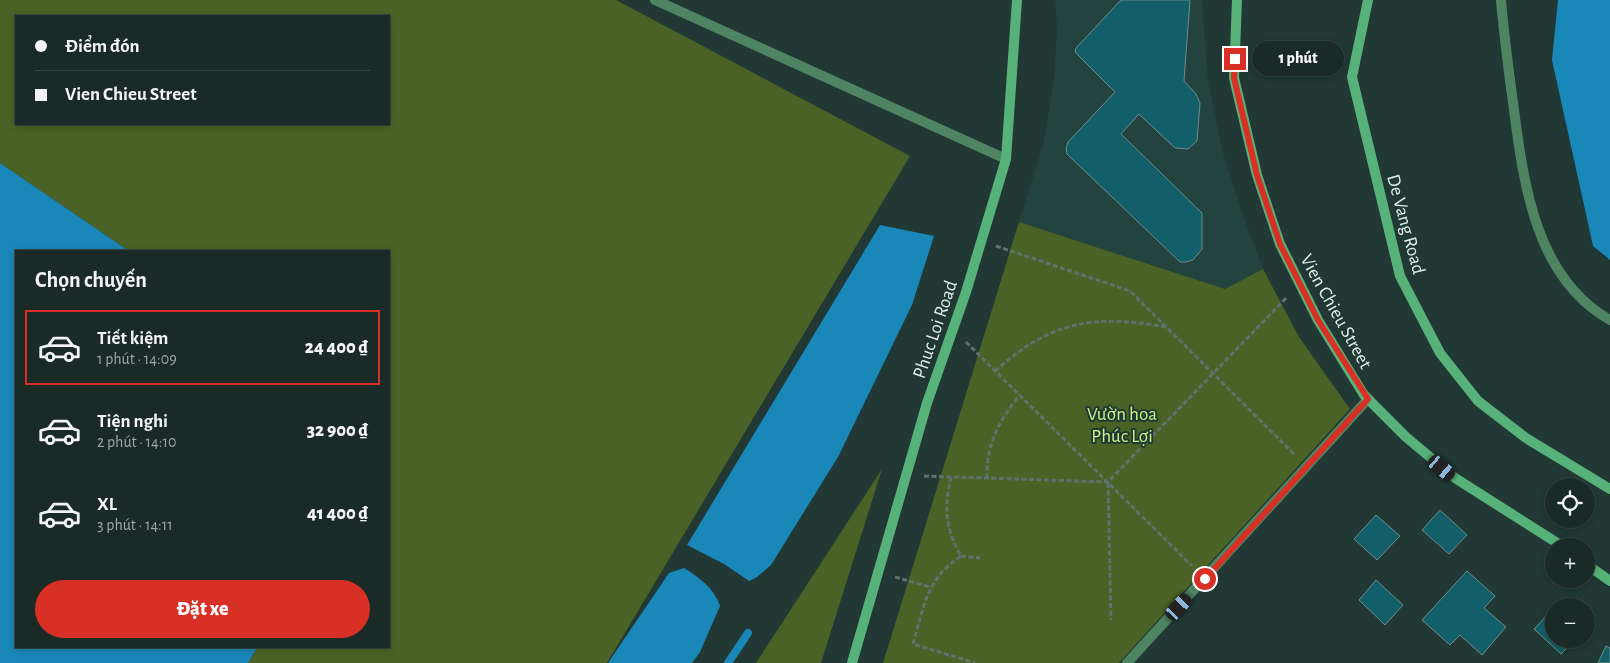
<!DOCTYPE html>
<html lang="vi">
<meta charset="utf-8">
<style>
:root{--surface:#192a27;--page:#263633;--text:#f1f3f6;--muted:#9fa7a7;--line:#374644;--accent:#d93025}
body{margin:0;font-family:"Alegreya Sans",sans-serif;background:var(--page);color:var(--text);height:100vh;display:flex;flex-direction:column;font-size:19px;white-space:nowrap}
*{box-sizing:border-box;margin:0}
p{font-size:16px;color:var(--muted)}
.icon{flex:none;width:28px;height:28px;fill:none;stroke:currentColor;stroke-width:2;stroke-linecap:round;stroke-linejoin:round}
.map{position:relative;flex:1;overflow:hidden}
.panel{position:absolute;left:15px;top:250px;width:375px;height:398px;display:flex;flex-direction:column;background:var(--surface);border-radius:0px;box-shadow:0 2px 8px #0003,0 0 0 1px var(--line)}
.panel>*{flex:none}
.banner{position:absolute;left:15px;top:15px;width:375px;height:110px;border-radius:0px;box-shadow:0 2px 8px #0003,0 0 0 1px var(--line);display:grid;align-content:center;height:110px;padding:0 20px;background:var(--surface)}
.controls{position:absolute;left:1545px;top:478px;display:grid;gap:10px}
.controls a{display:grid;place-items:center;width:50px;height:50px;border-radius:50%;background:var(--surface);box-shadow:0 2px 8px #0003,0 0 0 1px var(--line);font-size:25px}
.end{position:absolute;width:22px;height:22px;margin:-11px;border:6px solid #d93025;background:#fff;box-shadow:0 0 0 2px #fff}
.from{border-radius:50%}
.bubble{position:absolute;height:35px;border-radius:18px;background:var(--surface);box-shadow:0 2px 8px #0003,0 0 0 1px var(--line);font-size:16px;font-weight:800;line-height:35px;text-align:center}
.car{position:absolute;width:15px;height:30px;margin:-15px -8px;border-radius:6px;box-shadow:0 0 4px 1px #0007;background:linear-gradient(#222 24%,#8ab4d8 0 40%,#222 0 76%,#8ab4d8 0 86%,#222 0)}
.banner b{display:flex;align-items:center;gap:18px;height:48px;font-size:19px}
.banner b+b{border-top:1px solid var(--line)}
.banner i{width:12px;height:12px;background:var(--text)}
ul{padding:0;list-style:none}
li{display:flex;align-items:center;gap:15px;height:75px;margin:0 10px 8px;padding:0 10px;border:2px solid transparent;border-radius:0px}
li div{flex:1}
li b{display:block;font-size:19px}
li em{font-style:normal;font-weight:800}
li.active{border-color:var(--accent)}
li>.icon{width:45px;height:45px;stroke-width:1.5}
h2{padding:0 20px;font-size:22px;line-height:60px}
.action{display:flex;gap:10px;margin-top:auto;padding:10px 20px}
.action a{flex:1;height:58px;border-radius:30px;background:var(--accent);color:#fff;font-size:20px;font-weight:800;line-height:58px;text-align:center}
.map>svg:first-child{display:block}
.built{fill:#23443e}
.green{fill:#4a6225;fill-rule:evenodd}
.water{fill:#1a87b9}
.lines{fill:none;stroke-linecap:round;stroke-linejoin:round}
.stream{stroke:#1a87b9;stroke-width:8}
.building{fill:#135f69;stroke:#708a8e}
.path{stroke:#5e726e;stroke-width:3;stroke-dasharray:5 2.5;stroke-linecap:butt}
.lane{stroke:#4e8461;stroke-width:10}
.street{stroke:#4e8461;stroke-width:10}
.secondary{stroke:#57b27a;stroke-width:10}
.route{stroke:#d93025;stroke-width:6}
.labels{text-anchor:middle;stroke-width:4;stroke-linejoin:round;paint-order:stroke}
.street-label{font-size:19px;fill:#e1efec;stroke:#213834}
.park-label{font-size:19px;fill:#c6f587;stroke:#213834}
</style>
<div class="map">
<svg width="1610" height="663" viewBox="0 0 1610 663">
<rect width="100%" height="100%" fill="#213834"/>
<!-- built -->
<path class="built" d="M1055 0H1202L1208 82 1223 153 1242 213 1263 269 1225 289 1019 222 1044 142 1054 79 1057 29Z"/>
<!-- green -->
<path class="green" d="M0 0H616L910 156 607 663H248L258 646H389V251H129L0 163ZM16 16H389V124H16Z
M1019 222 1225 289 1263 269 1299 337 1350 409 1119 663H883Z
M882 469 821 663H756Z"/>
<!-- water -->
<path class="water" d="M1558 0H1610V260L1593 246 1552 60Z
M0 163 129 251H16V646H258L248 663H0Z
M880 225 934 236 912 305 838 457 771 565 757 577 749 581 724 564 687 545Z
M684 568C700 578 714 588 720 606L700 652 692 663H608L669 573Z"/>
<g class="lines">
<!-- stream -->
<path class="stream" d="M728 663 748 633"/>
</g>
<!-- building -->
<path class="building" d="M1121 0H1190L1184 81 1196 94 1200 103 1197 141 1188 149 1175 148 1139 114 1121 134 1202 213V249L1193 260 1186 262H1180L1067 154 1066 149 1068 142 1115 92 1075 52 1076 48Z
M1440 510 1467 535 1449 554 1422 530Z
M1376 515 1400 536 1377 560 1354 539Z
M1467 571 1495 596 1484 608 1506 627 1482 655 1460 635 1450 645 1422 620Z
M1376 580 1403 605 1385 625 1359 600Z
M1552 610 1554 612V639H1575L1561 654 1534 629Z
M1606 646 1610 648V663H1598Z"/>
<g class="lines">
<!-- path -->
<path class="path" d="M996 246 1130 291 1295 455
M966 342 1192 566
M995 371C1051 321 1093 314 1166 327
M924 476 1108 482 1287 297
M951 477C944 508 945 528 961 556 926 579 924 607 913 644L975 663
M987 478C986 445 999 420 1020 395
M1108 483 1111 620
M961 556 980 558
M895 577 930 587"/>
<!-- lane -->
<path class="lane" d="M655 0 1006 159
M1127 663 1368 399"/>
<!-- street -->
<path class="street" d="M1501 0C1504 37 1509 73 1514 110 1524 186 1536 278 1610 320"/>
<!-- secondary -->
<path class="secondary" d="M1237 0 1234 78 1257 175 1280 244 1318 320 1364 395 1406 437 1455 478 1562 546
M1368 0 1352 77 1400 276 1440 353 1478 401 1526 438 1610 489
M1586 564 1610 581
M852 663 927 403 966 292 1006 159 1017 0"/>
</g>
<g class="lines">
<!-- route -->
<path class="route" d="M1205 579 1368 399 1318 320 1280 244 1257 175 1234 78 1235 59"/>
</g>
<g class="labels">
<!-- street labels -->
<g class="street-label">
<text transform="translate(1407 224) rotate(75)" y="7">De Vang Road</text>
<text transform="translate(1337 311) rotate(61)" y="7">Vien Chieu Street</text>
<text transform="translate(934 329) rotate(-71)" y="7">Phuc Loi Road</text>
</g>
<!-- park labels -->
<g class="park-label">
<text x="1122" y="420">Vườn hoa<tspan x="1122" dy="22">Phúc Lợi</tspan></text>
</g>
</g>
</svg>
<div class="controls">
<a><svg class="icon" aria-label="locate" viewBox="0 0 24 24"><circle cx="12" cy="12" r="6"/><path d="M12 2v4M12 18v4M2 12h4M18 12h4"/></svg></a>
<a>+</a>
<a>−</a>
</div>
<i class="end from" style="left:1205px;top:579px"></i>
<i class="end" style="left:1235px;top:59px"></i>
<div class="bubble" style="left:1252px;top:41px;width:92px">1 phút</div>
<i class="car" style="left:1442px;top:468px;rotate:130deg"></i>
<i class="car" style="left:1179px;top:607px;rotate:43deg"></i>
<div class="banner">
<b><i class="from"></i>Điểm đón</b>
<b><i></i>Vien Chieu Street</b>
</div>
<section class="panel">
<h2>Chọn chuyến</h2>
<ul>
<li class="active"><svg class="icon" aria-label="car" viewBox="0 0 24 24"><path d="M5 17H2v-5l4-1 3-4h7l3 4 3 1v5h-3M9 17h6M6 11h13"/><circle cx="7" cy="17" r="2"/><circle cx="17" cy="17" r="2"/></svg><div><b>Tiết kiệm</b><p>1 phút · 14:09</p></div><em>24 400 ₫</em></li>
<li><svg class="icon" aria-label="car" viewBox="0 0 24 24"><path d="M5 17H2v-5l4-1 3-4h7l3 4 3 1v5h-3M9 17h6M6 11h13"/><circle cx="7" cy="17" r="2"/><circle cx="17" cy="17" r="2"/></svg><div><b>Tiện nghi</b><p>2 phút · 14:10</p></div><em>32 900 ₫</em></li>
<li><svg class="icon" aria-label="car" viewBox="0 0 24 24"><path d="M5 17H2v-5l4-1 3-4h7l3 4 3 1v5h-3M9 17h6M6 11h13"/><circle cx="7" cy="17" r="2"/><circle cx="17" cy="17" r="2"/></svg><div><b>XL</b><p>3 phút · 14:11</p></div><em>41 400 ₫</em></li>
</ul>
<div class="action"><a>Đặt xe</a></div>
</section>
</div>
